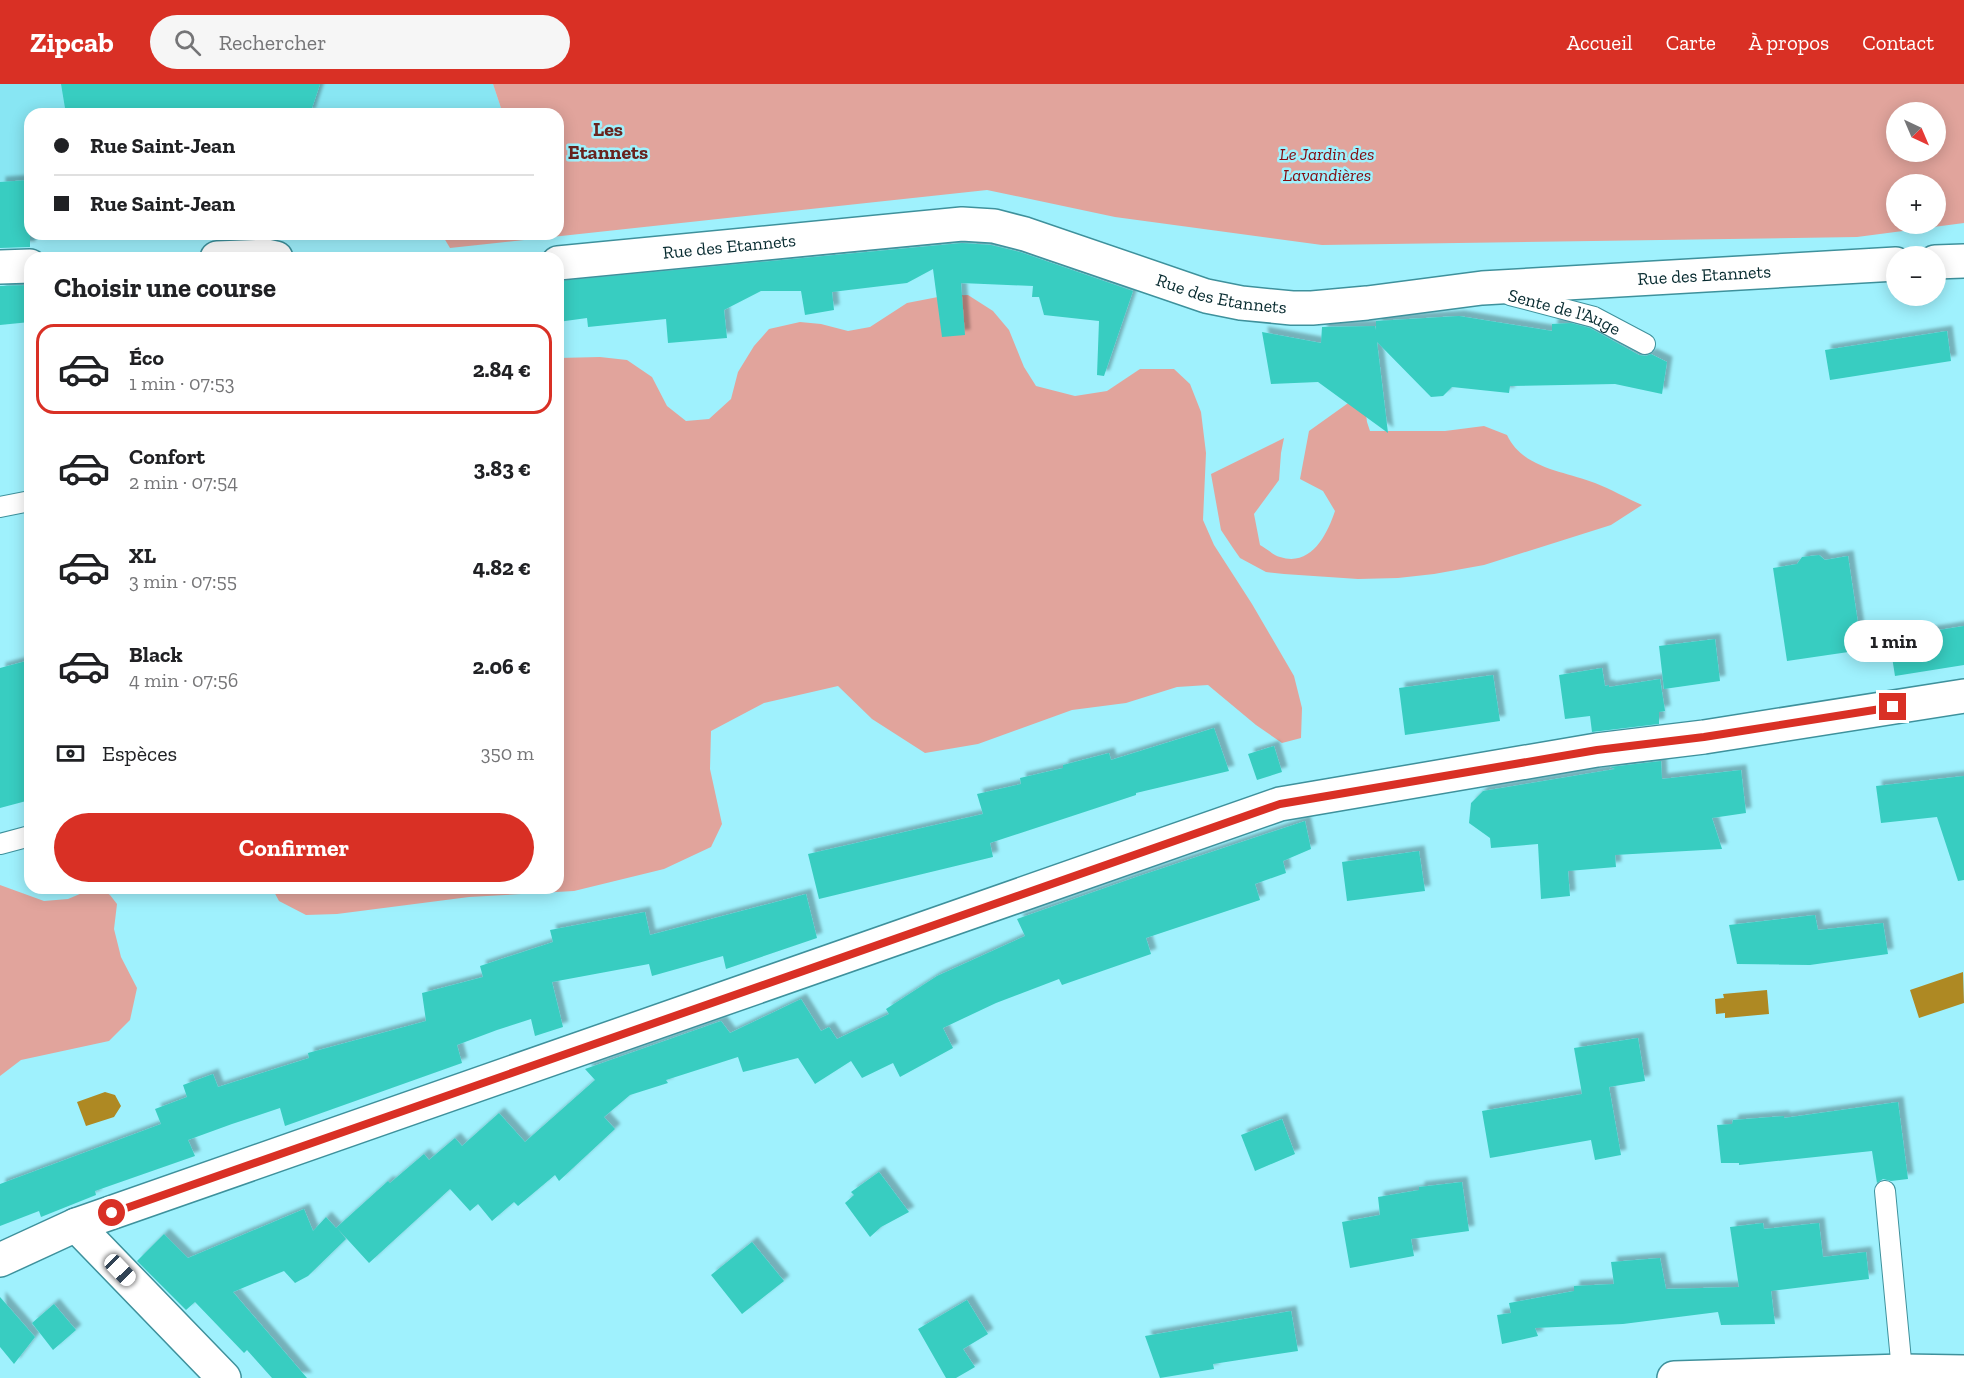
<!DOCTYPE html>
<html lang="fr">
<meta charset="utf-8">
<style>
:root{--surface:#fff;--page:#f6f6f6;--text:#202124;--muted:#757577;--line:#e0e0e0;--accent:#d93025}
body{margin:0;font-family:"Zilla Slab",serif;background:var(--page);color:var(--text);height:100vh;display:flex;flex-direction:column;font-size:22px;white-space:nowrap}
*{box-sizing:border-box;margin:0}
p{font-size:20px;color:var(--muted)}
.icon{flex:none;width:33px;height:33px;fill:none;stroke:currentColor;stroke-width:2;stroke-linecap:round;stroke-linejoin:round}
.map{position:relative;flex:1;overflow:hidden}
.side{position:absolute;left:24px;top:168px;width:540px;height:642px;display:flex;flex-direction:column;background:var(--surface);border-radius:18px;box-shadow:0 3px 15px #0003}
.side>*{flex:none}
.hud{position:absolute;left:24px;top:24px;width:540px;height:132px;border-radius:18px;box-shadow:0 3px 15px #0003;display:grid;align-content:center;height:132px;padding:0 30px;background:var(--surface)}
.needle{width:39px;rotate:136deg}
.controls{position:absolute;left:1886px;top:18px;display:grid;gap:12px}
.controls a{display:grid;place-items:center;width:60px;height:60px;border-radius:50%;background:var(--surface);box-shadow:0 3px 15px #0003;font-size:30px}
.end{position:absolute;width:27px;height:27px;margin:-14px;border:8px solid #d93025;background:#fff;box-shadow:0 0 0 3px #fff}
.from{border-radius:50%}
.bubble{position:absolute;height:42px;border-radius:21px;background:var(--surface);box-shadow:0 3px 15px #0003;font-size:20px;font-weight:800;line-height:42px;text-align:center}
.car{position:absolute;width:18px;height:36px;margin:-18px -9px;border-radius:8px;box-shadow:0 0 4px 2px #0007;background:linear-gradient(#fff 24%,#345 0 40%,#fff 0 76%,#345 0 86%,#fff 0)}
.hud b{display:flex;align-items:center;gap:21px;height:57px;font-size:22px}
.hud b+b{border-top:2px solid var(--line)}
.hud i{width:15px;height:15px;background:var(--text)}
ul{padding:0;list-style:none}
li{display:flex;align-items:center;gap:18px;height:90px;margin:0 12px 9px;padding:0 18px;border:3px solid transparent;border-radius:18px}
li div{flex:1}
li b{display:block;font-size:22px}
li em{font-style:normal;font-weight:800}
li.selected{border-color:var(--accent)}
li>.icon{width:54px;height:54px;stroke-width:1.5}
h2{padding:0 30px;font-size:27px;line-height:72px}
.pay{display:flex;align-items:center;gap:15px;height:66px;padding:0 30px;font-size:22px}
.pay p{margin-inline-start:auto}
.button{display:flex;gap:12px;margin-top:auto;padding:12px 30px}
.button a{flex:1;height:69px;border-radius:36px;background:var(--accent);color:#fff;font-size:24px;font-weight:800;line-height:69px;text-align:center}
header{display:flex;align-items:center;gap:36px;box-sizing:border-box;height:84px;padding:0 30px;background:var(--accent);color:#fff}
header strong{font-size:28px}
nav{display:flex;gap:33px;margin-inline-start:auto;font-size:21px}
.search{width:420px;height:54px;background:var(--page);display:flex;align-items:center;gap:15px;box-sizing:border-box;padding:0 21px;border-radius:33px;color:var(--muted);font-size:22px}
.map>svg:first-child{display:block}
.built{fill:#88e6f3}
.green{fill:#e1a49c;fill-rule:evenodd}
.water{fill:#ae8923}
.building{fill:#39cdc1;filter:url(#shadow)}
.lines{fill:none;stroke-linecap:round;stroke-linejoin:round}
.lane-casing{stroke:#3e919c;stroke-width:22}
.street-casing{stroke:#3e919c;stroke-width:36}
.secondary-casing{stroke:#3e919c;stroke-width:36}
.lane{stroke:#fff;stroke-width:20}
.street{stroke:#fff;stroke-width:33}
.secondary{stroke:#fff;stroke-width:33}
.route{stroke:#d93025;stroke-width:8}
.labels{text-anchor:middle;stroke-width:5;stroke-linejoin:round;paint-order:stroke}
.park-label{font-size:18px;font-style:italic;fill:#840b0f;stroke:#9ff1fd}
.street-label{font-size:18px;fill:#062a2f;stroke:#9ff1fd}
.neighbourhood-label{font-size:20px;font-weight:bold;fill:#68231e;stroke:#9ff1fd}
</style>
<header>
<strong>Zipcab</strong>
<div class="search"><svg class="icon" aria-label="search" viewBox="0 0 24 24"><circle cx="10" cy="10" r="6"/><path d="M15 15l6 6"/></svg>Rechercher</div>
<nav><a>Accueil</a><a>Carte</a><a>À propos</a><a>Contact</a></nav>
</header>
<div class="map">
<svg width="1964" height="1294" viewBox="0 0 1964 1294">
<defs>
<filter id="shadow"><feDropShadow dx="5.5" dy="-5.5" stdDeviation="1.5" flood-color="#0004"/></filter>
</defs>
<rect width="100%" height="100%" fill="#9ff1fd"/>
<!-- built -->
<path class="built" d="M0 0H493L503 30H30V150H209L64 154 0 159Z"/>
<!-- green -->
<path class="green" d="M493 0H1964V139L1857 153 1322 161 1115 133 987 106 450 164 444 154 430 150H558V30H503ZM1896 28H1935V68H1896ZM1935 100V140H1896V100Z
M968 211 993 227 1009 246 1024 283 1036 302 1075 312 1107 307 1140 285H1174L1190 300 1201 328 1206 369 1203 436 1214 461 1252 520 1294 592 1302 624 1301 654 1282 659 1256 641 1208 601 1177 603 1126 619 1072 626 978 660 925 669 872 635 838 602 764 619 711 647 710 685 722 740 711 763 664 785 574 807 469 813 337 830 306 831 279 817 272 804H558V274L600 273 627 276 652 293 667 322 686 337 709 335 731 315 738 288 754 262 769 245 800 238 821 240 848 247 870 243 907 219 943 212Z
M1364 316 1367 338 1370 347H1445L1484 342 1507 351C1523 385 1565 387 1595 399 1611 405 1626 414 1642 421L1611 441 1484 481 1434 490 1398 494 1358 495 1284 490 1266 488 1240 474 1233 464 1221 446 1211 390 1284 354 1281 369 1279 396 1254 430 1260 461C1266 464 1273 471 1280 473 1311 483 1327 451 1335 427L1323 407 1300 395 1309 347 1351 317Z
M0 801 44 817 68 815 94 804H100L110 811 117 820 114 845 121 873 137 904 130 936 109 957 21 976 0 992Z"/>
<!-- water -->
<path class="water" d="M1963 888 1964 919 1919 934 1910 906Z
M1767 906 1769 930 1725 934V929L1716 930 1715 915 1724 914 1723 910Z
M105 1008 115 1011 121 1022 114 1033 86 1042 77 1018Z"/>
<!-- building -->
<path class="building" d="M61 0H320L310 30H66Z
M30 96V163L0 164V98Z
M962 159 991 161 1020 168 1133 207 1104 292 1097 291 1099 237 1044 231 1039 213H1032L1033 202 961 199 965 251 942 253 933 185 907 199 832 208 834 226 805 231 801 207H761L724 226 727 254 668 259 666 235 588 243 587 234 558 238V197Z
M30 201V238L0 241V202Z
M1459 232 1552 247V240L1571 239 1590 244 1639 271 1646 272 1651 270 1667 278 1662 310 1615 300 1510 302 1509 309 1452 303 1443 312 1431 313 1377 258 1388 349 1318 298 1271 300 1262 248 1321 259 1322 243 1375 242 1376 246V237Z
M1947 247 1951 277 1830 296 1825 266Z
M1819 471 1825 476 1848 472 1862 566 1787 577 1773 484 1797 480 1802 473Z
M1964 542V581L1895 592 1889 554Z
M1715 555 1720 597 1664 605 1659 562Z
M30 576V716L0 724V584Z
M1602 584 1605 602 1609 601V603L1660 595 1665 627 1659 628V640L1592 648 1590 632 1565 635 1559 591Z
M1493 591 1500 637 1405 651 1399 604Z
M1214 644 1229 687 1136 709V711L990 759 993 773 819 815 808 770 983 730 977 710 1021 700 1020 694 1063 684V681L1109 669 1111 676Z
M1274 662 1282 688 1257 696 1248 670Z
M1661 677 1662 695 1741 686 1746 729 1712 734 1722 765 1615 771 1616 783 1568 787 1570 812 1541 815 1538 760 1491 764 1490 754 1469 739 1471 719 1483 707 1615 685 1610 683Z
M1964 692V796L1958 797 1937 733 1881 739 1876 702Z
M1305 737 1311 765 1283 777 1286 789 1255 800 1260 816 1146 854 1151 870 1062 901 1059 895 996 919 943 944 953 964 900 993 893 979 862 994 851 977 815 1000 798 974 743 988 738 973 666 996 668 999 630 1011 604 1033 615 1045 559 1097 555 1091 518 1122 514 1118 492 1137 478 1120 470 1127 450 1105 369 1179 337 1144 346 1155 308 1192 295 1199 284 1187 233 1208 307 1294H272L247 1266 244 1269 195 1218 186 1226 137 1177 164 1150 188 1174 304 1125 313 1147 326 1133 336 1144 388 1097 390 1099 424 1070 429 1076 455 1054 462 1062 499 1029 525 1058 595 996 585 985 721 937 730 949 801 915 821 947 829 943 837 955 889 930 886 925 937 892 1025 852 1017 835 1136 793Z
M1419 767 1425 807 1347 817 1342 778Z
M806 810 817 854 726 885 723 872 652 892 649 880 552 898 563 943 535 952 531 935 497 946 457 961 462 979 285 1042 280 1024 232 1040 188 1056 195 1072 95 1107 96 1111 41 1133 39 1127 0 1142V1100L161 1040 155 1025 187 1013 183 1001 213 990 218 1003 309 974 308 969 426 937 422 909 483 893 480 882 553 858 550 846 645 828 650 851Z
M1815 831 1818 846 1883 839 1888 870 1810 881 1737 880 1729 841Z
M1638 954 1645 997 1609 1003 1621 1071 1595 1076 1591 1056 1490 1074 1482 1027 1582 1010 1574 964Z
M1898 1018 1908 1095 1891 1097 1883 1095 1877 1099 1872 1067 1739 1081V1079H1721L1717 1041 1732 1040 1733 1036 1784 1032V1034Z
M1282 1035 1295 1070 1255 1087 1241 1051Z
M879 1088 909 1128 881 1143 870 1153 845 1119 854 1111 851 1108Z
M1462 1098 1469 1147 1411 1155 1414 1172 1350 1184 1342 1138 1380 1131 1378 1113 1419 1106V1103Z
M1763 1139 1764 1145 1819 1139 1823 1173 1866 1168 1869 1195 1771 1207 1775 1240 1721 1241 1718 1228 1623 1240 1535 1244 1538 1252 1502 1260 1497 1231 1511 1229 1509 1219 1574 1207V1202L1614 1200 1611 1178 1660 1174 1666 1205 1739 1203 1730 1143Z
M752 1158 784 1197 742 1230 711 1191Z
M0 1213 35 1253 14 1280 0 1263Z
M967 1216 988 1250 963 1265 975 1283 956 1294H946L918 1245Z
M54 1220 76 1246 53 1266 32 1239Z
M1291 1227 1298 1267 1213 1280 1214 1285 1160 1294 1145 1252Z"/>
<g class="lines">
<defs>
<g id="lane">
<path id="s1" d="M1510 211 1594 233 1645 260"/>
<path d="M0 423 30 417"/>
<path d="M0 760 30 752"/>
<path d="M1885 1107 1902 1287"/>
</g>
<g id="street">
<path d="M217 174 267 172 276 174"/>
<path d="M1935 178 1964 177"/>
<path id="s2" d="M558 179 962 140 994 142 1025 150 1206 212 1241 219 1292 224H1312L1367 219 1482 204 1896 180"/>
<path d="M0 183 30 182"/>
<path d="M76 1141 224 1294"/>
<path d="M1674 1294 1902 1287 1964 1288"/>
</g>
<path id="secondary" d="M0 1176 76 1141 1280 720 1597 666 1704 653 1964 612"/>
</defs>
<!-- lane casing -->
<use href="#lane" class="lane-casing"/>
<!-- street casing -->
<use href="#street" class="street-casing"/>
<!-- secondary casing -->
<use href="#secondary" class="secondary-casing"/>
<!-- lane -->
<use href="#lane" class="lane"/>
<!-- street -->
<use href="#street" class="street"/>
<!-- secondary -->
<use href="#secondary" class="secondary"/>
</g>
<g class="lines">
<!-- route -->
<path class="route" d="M112 1129 1280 720 1597 666 1704 653 1893 623"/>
</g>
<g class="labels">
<!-- park labels -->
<g class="park-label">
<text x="1327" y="76">Le Jardin des<tspan x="1327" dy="21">Lavandières</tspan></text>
</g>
<!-- street labels -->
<g class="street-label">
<text dy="6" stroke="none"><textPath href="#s2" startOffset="172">Rue des Etannets</textPath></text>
<text dy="6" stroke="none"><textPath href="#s2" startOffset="1162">Rue des Etannets</textPath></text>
<text dy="6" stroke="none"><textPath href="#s2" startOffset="676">Rue des Etannets</textPath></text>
<text dy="6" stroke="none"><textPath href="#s1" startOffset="57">Sente de l'Auge</textPath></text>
</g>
<!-- neighbourhood labels -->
<g class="neighbourhood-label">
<text x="608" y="52">Les<tspan x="608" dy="23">Etannets</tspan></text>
</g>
</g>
</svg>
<div class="controls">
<a><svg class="needle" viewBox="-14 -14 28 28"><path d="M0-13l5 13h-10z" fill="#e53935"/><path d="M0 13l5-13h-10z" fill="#757577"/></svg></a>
<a>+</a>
<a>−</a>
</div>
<i class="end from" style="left:112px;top:1129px"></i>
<i class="end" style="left:1893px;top:623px"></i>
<div class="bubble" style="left:1844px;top:536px;width:99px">1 min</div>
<i class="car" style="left:120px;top:1186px;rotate:136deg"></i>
<div class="hud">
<b><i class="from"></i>Rue Saint-Jean</b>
<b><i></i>Rue Saint-Jean</b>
</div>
<section class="side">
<h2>Choisir une course</h2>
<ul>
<li class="selected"><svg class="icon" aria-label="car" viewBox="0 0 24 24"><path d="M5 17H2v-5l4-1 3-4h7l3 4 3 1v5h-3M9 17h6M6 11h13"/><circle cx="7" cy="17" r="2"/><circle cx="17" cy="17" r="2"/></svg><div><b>Éco</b><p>1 min · 07:53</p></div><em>2.84 €</em></li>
<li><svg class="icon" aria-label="car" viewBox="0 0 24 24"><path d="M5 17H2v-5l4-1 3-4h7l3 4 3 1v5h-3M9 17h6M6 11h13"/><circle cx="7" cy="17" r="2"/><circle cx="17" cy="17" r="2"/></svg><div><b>Confort</b><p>2 min · 07:54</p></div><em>3.83 €</em></li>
<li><svg class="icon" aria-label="car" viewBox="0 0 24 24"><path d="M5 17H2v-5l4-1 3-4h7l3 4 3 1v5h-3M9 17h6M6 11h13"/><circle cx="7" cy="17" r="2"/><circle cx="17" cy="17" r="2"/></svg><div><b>XL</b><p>3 min · 07:55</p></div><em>4.82 €</em></li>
<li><svg class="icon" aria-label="car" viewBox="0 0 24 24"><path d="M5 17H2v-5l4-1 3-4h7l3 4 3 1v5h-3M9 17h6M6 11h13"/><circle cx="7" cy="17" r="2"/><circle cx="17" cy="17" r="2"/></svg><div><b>Black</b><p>4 min · 07:56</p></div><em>2.06 €</em></li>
</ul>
<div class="pay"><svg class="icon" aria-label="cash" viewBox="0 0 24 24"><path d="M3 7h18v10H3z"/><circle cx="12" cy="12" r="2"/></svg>Espèces<p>350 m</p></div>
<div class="button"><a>Confirmer</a></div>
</section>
</div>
